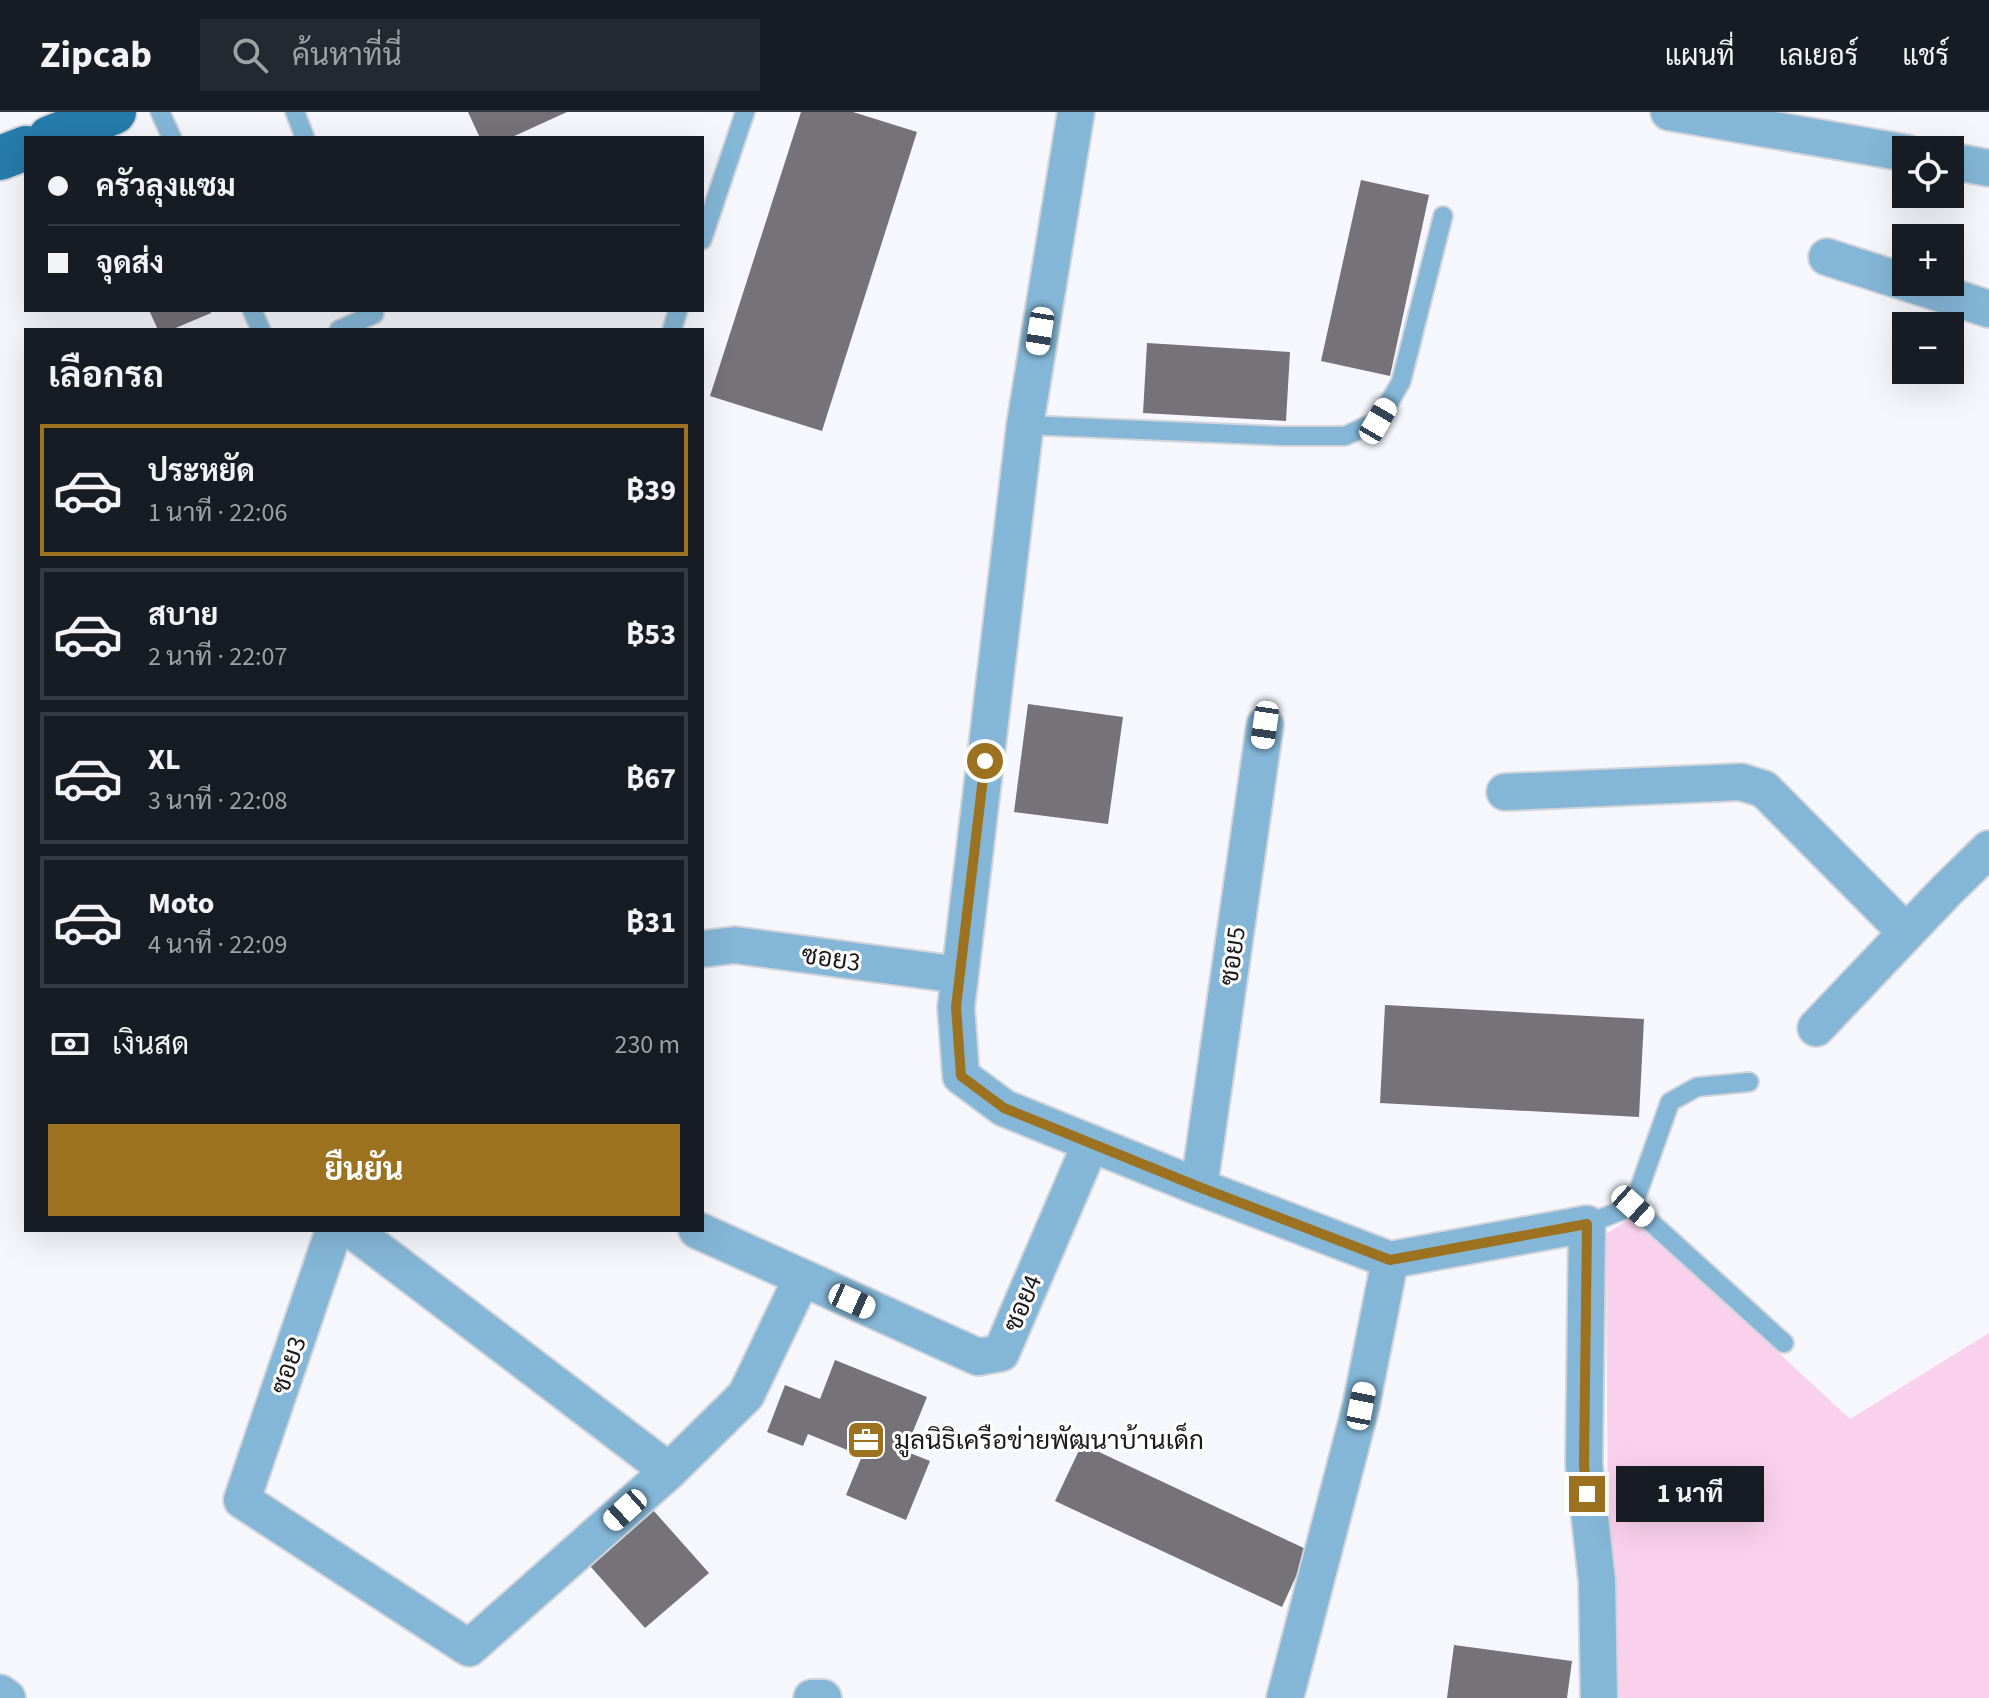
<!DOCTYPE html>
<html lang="th">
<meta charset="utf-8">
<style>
:root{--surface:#171b24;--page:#242831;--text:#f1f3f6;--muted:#9ea1a6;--line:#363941;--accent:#9c7220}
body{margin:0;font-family:"Source Sans 3",Sarabun,sans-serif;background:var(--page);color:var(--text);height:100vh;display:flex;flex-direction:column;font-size:30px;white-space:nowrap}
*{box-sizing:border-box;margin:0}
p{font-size:26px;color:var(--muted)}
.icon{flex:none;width:44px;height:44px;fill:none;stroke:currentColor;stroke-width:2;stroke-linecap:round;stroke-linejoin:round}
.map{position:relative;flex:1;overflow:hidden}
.drawer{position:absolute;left:24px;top:216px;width:680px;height:904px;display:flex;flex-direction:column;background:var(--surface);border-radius:0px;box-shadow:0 8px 32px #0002}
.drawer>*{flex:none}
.guide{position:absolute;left:24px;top:24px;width:680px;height:176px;border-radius:0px;box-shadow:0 8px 32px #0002;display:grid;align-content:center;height:176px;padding:0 24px;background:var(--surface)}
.fabs{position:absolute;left:1892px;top:24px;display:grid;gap:16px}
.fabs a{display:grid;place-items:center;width:72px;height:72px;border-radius:0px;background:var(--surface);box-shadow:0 8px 32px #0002;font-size:40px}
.end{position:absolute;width:36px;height:36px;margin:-18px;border:10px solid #9c7220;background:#fff;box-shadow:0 0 0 4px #fff}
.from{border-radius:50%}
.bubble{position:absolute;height:56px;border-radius:0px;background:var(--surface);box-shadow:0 8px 32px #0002;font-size:26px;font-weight:700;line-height:56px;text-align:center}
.car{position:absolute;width:24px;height:48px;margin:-24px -12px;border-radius:10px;box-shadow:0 0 6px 2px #0007;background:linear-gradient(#fff 24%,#345 0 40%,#fff 0 76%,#345 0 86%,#fff 0)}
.guide b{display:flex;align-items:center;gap:28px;height:76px;font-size:30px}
.guide b+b{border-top:2px solid var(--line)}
.guide i{width:20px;height:20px;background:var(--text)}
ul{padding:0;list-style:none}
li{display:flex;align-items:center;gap:24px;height:132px;margin:0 16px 12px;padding:0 8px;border:4px solid var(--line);border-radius:0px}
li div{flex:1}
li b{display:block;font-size:30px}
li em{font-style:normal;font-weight:700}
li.current{border-color:var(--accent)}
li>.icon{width:72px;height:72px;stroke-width:1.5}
h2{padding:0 24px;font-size:36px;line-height:96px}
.pay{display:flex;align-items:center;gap:20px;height:88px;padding:0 24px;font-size:30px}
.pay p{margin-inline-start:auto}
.action{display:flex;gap:16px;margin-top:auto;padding:16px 24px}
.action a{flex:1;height:92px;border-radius:0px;background:var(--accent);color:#fff;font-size:32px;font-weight:700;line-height:92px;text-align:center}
header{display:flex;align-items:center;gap:48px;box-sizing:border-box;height:112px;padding:0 40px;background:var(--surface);border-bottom:2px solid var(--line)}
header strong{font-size:38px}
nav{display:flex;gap:44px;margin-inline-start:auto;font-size:28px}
.search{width:560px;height:72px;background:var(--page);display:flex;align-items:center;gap:20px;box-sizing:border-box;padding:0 28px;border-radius:0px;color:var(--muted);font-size:30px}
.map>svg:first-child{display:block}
.green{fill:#fad1ed}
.building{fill:#757378}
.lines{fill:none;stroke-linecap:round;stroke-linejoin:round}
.service-casing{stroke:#d2d4d9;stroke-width:22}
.minor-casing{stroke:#d2d4d9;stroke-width:40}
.primary-casing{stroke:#d2d4d9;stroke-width:48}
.service{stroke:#84b7d7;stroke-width:18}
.minor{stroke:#84b7d7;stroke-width:36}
.primary{stroke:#267caa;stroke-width:44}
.route{stroke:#9c7220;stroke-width:10}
.labels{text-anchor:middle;stroke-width:6;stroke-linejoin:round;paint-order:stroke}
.street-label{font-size:26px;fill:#1c1c1e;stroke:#fff}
.poi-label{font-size:26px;fill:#1c1c1e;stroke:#fff;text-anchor:start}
</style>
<header>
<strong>Zipcab</strong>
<div class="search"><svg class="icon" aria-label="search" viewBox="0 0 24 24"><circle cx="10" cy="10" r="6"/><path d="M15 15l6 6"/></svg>ค้นหาที่นี่</div>
<nav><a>แผนที่</a><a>เลเยอร์</a><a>แชร์</a></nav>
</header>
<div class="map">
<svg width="1989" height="1586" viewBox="0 0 1989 1586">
<rect width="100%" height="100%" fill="#f5f7fd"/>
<!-- green -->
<path class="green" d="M1632 1105 1850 1307 1989 1221V1586H1609L1606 1122Z"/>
<!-- building -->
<path class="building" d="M468 0H567L510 26H480Z
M801 0H853L917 20 822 319 710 284Z
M1361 68 1429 83 1390 264 1321 249Z
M149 198H210L211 201 171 218H158Z
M1147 231 1290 240 1286 309 1143 301Z
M1028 592 1123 605 1108 712 1014 700Z
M1385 893 1644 907 1639 1005 1380 991Z
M835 1248 927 1285 905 1339 930 1349 906 1408 846 1383 862 1344 808 1322 803 1334 767 1320 785 1273 820 1287Z
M1082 1332 1308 1438 1282 1495 1055 1389Z
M653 1398 709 1461 645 1516 590 1454Z
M1454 1533 1572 1549 1567 1586H1447Z"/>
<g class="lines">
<defs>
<path id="service" d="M160 0 172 26
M295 0 305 26
M702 128 745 0
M252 198 261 218
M339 218 374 202 373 198
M672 218 678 198
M1025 313 1282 324H1345L1378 309 1401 270 1443 104
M1633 1094 1784 1231
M1587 1112 1633 1094 1670 990 1697 975 1749 970"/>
<path id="minor" d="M1076 0 1025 313 960 863 956 895 961 964 1004 996 1199 1075 1390 1148 1587 1112 1584 1353 1597 1469 1599 1586
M1669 0 1906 41
M1950 49 1989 56
M1827 145 1989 197
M1505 680 1741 670 1764 677 1906 820
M702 837 735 833 960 863
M1816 916 1947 778 1989 737
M1199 1075 1265 613
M334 1118 242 1388 469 1536 669 1359 746 1283 802 1166
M352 1118 669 1359
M697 1118 978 1245 1001 1241 1091 1031
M0 1581 7 1586
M812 1586H823
M1285 1586 1361 1294 1390 1148"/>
<path id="primary" d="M50 26 114 0
M0 46 26 36"/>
</defs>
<!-- service casing -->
<use href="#service" class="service-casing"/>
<!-- minor casing -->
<use href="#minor" class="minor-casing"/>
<!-- primary casing -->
<use href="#primary" class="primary-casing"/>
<!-- service -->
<use href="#service" class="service"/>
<!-- minor -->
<use href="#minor" class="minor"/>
<!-- primary -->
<use href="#primary" class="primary"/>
</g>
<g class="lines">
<!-- route -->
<path class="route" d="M985 649 956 895 961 964 1004 996 1199 1075 1390 1148 1587 1112 1584 1353 1587 1382"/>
</g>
<!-- icons -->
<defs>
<symbol id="office-square" viewBox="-11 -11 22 22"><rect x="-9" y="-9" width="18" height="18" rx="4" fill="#9c7220" stroke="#fff"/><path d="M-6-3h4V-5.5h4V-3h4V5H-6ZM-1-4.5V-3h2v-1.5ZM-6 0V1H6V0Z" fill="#fff"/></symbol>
</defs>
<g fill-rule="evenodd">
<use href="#office-square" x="844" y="1306" width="44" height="44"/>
</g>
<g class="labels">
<!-- street labels -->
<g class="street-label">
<text transform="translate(1232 844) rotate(-82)" y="9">ซอย5</text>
<text transform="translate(831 846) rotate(8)" y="9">ซอย3</text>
<text transform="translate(1022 1191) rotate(-67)" y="9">ซอย4</text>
<text transform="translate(288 1253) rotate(-71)" y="9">ซอย3</text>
</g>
<!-- poi labels -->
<g class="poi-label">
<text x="894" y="1337">มูลนิธิเครือข่ายพัฒนาบ้านเด็ก</text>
</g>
</g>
</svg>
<div class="fabs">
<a><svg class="icon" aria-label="locate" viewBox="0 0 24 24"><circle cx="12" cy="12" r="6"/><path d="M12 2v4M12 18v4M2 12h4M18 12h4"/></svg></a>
<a>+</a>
<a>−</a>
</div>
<i class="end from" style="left:985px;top:649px"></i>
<i class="end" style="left:1587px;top:1382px"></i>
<div class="bubble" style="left:1616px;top:1354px;width:148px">1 นาที</div>
<i class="car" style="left:1040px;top:219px;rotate:189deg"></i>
<i class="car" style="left:1378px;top:309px;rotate:30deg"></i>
<i class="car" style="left:1265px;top:613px;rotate:188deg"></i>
<i class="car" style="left:1633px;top:1094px;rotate:132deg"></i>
<i class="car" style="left:852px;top:1189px;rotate:114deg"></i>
<i class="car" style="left:1361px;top:1294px;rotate:11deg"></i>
<i class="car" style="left:625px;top:1398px;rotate:228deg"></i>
<div class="guide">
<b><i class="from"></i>ครัวลุงแซม</b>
<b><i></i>จุดส่ง</b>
</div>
<section class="drawer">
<h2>เลือกรถ</h2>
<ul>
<li class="current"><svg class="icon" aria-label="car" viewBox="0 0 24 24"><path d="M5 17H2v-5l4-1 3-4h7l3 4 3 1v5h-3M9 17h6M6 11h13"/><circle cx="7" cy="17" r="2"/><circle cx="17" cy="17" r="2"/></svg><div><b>ประหยัด</b><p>1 นาที · 22:06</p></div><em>฿39</em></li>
<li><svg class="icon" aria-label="car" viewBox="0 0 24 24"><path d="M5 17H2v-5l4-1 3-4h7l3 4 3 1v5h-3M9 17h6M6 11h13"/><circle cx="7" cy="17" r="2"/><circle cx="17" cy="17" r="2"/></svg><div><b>สบาย</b><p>2 นาที · 22:07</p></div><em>฿53</em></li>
<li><svg class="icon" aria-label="car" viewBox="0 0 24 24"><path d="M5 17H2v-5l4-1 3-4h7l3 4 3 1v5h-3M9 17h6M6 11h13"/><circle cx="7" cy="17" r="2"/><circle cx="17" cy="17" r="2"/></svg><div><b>XL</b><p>3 นาที · 22:08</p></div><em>฿67</em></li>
<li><svg class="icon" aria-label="car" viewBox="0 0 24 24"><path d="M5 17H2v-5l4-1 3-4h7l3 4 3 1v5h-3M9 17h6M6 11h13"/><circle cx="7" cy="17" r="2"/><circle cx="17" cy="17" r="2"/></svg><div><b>Moto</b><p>4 นาที · 22:09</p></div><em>฿31</em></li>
</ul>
<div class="pay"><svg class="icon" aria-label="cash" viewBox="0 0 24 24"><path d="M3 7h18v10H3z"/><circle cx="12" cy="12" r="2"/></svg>เงินสด<p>230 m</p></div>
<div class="action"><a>ยืนยัน</a></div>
</section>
</div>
